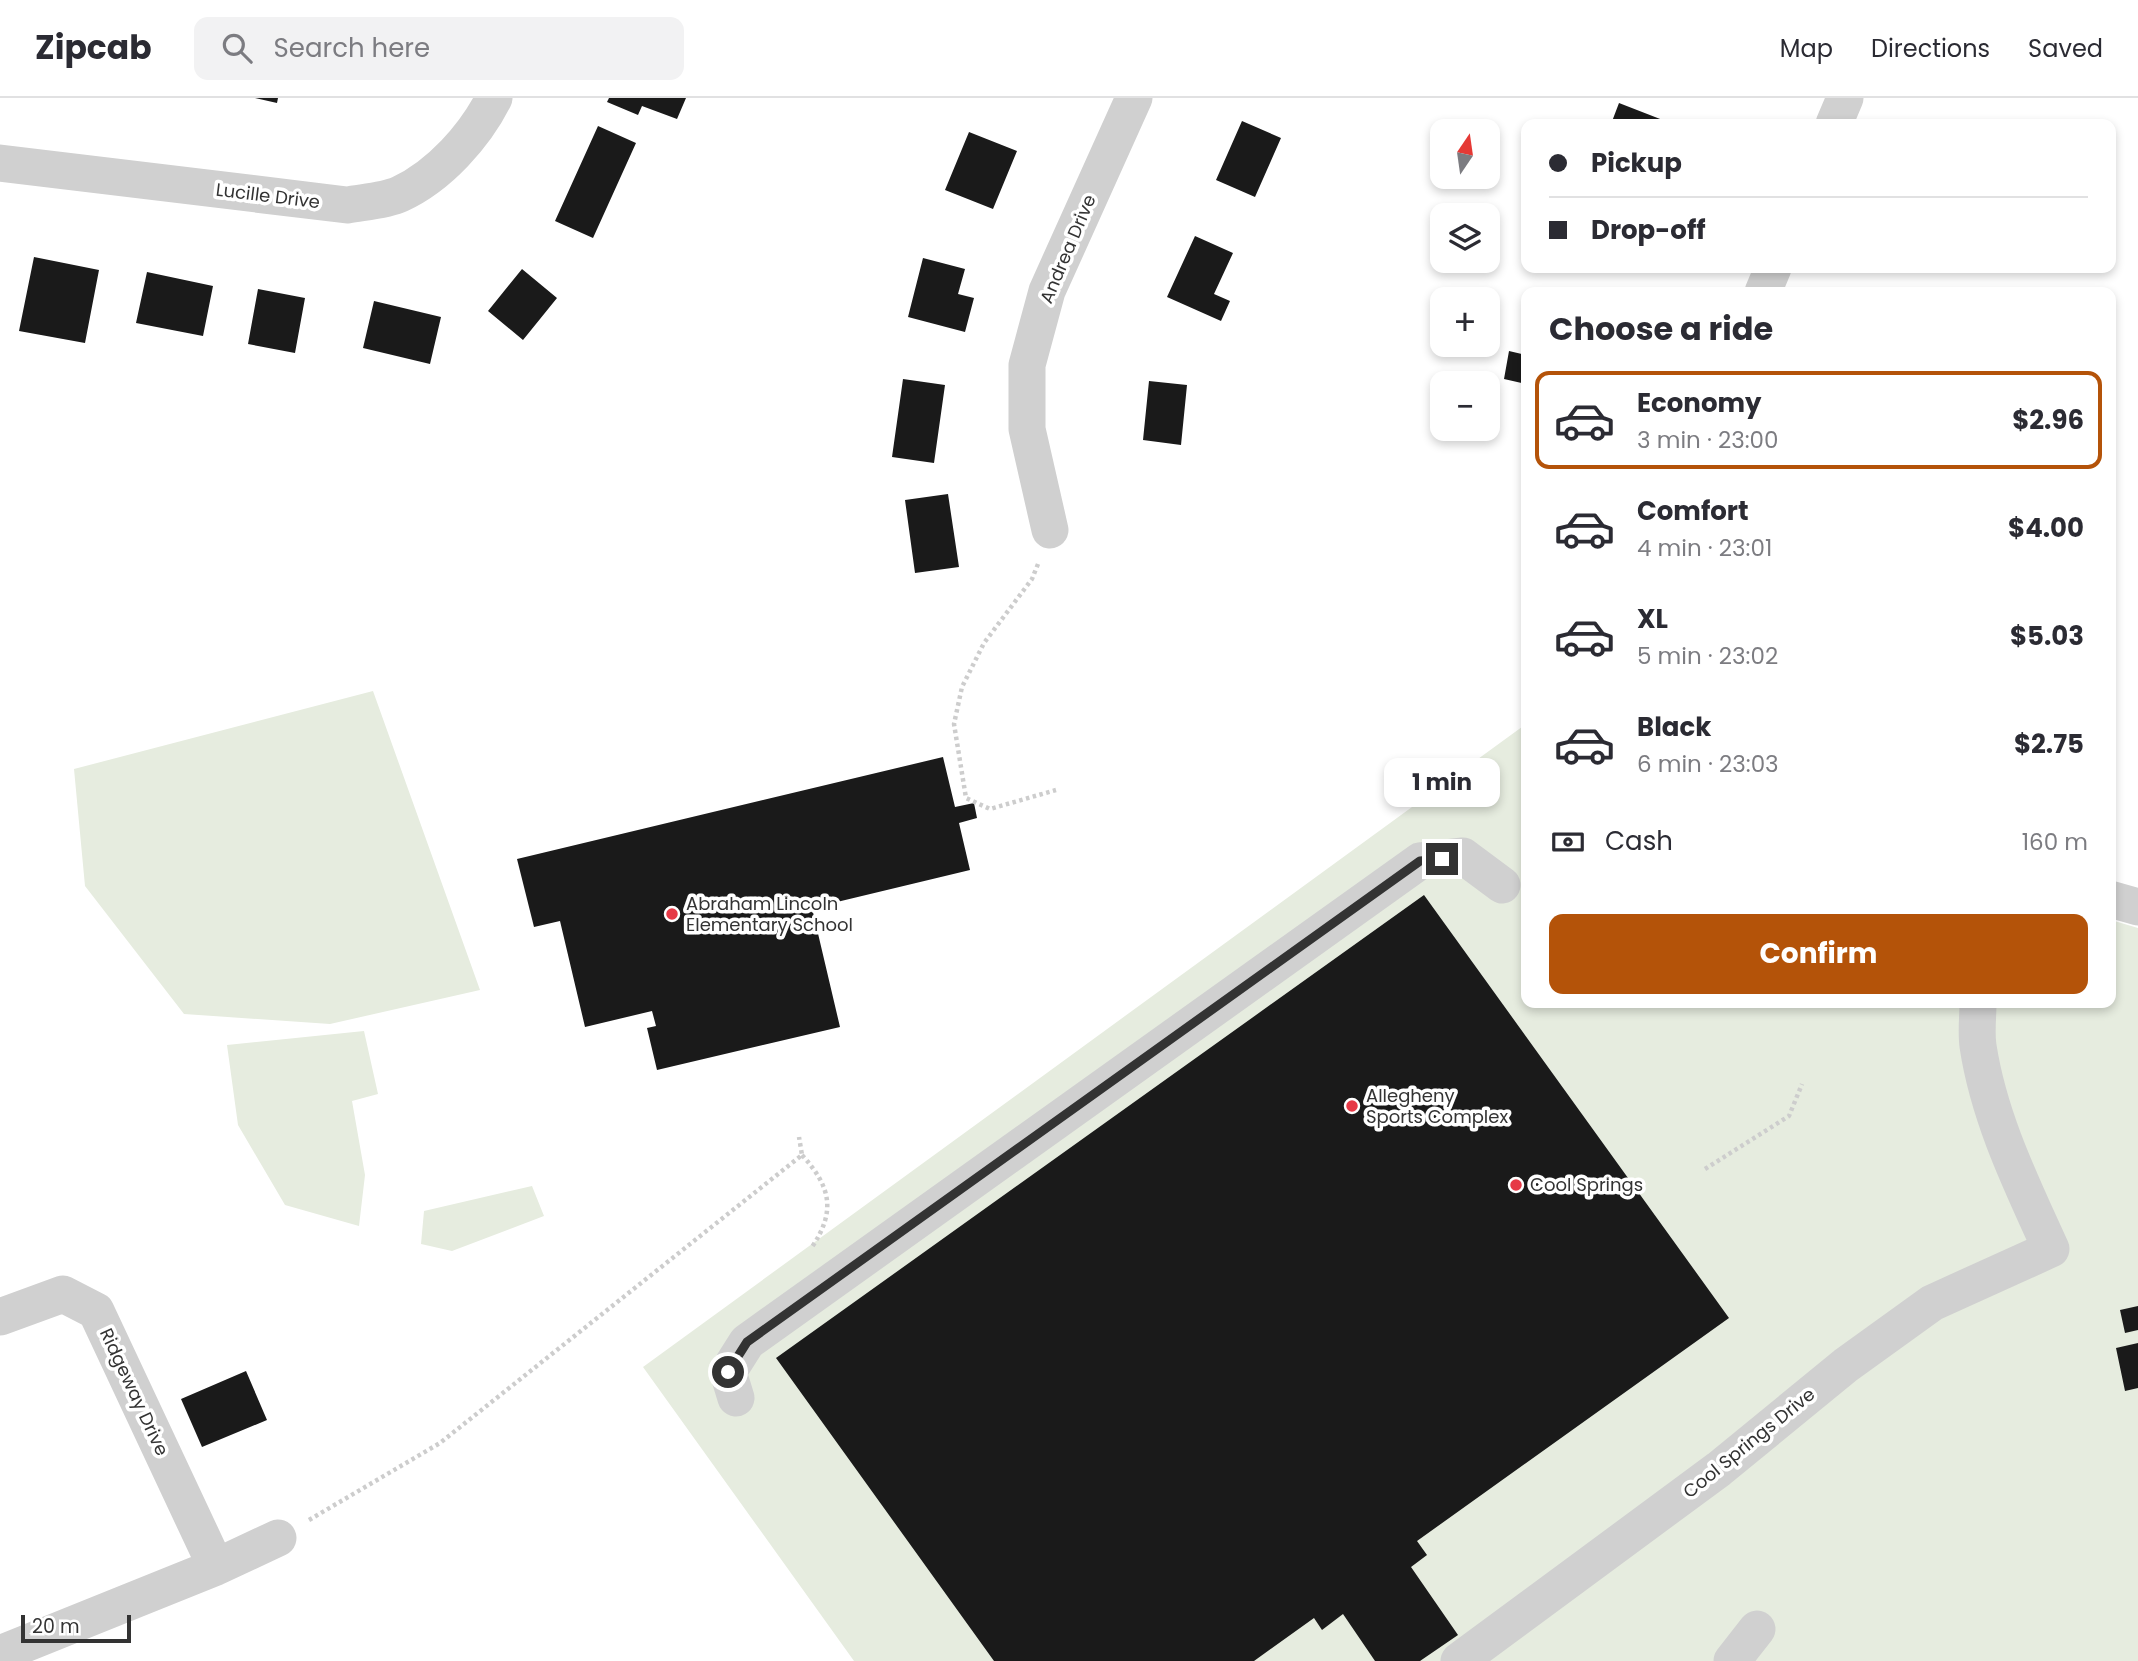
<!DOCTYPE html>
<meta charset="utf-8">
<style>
:root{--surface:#fff;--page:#f2f2f3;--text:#2b2b33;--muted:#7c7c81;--line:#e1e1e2;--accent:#b45309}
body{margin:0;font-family:Poppins,sans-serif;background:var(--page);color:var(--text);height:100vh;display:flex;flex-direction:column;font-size:26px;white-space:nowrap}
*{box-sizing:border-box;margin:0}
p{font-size:23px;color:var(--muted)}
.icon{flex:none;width:38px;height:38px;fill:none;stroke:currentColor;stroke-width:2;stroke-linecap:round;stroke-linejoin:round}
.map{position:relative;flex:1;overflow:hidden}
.side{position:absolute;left:1521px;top:189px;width:595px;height:721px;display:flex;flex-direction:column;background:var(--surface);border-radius:14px;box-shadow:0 4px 10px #0003}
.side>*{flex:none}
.hud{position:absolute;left:1521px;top:21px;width:595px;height:154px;border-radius:14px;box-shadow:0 4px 10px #0003;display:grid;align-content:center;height:154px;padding:0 28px;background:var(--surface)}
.needle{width:46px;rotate:13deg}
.buttons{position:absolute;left:1430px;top:21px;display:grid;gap:14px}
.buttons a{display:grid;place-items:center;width:70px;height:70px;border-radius:14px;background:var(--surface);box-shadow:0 4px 10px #0003;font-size:35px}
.scale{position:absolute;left:21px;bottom:18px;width:110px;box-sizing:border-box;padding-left:7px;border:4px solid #333;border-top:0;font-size:19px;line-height:24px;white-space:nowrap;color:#333;-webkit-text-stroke:5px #fff;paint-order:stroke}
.end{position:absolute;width:32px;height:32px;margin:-16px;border:9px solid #333;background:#fff;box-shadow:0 0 0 4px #fff}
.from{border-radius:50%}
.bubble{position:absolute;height:49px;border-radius:14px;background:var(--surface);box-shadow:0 4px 10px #0003;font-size:23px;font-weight:700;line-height:49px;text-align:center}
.hud b{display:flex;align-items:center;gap:24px;height:66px;font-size:26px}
.hud b+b{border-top:2px solid var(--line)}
.hud i{width:18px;height:18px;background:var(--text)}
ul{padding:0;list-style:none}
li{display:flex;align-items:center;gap:21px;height:98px;margin:0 14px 10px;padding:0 14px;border:4px solid transparent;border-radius:14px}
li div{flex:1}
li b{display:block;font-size:26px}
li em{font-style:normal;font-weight:700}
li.selected{border-color:var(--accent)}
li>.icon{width:63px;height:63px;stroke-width:1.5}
h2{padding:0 28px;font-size:32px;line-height:84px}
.pay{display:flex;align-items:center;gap:18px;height:77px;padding:0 28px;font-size:26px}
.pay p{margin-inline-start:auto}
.action{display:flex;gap:14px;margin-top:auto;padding:14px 28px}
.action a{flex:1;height:80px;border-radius:14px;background:var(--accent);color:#fff;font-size:28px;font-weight:700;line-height:80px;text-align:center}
header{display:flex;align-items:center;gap:42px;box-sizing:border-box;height:98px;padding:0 35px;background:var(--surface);border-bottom:2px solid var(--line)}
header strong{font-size:33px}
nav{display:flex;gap:38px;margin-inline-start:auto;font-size:24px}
.search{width:490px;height:63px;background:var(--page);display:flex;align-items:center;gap:18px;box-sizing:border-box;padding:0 24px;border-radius:14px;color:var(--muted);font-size:26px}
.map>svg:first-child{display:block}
.green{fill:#e6ecdf}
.building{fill:#1a1a1a}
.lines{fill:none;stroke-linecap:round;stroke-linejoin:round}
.path{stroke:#cdcdcd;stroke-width:4.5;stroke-dasharray:3.5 3.5;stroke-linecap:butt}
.minor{stroke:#d0d0d0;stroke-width:37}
.route{stroke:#333;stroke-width:9}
.poi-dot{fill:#e63946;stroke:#fff;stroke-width:2.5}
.labels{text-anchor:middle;stroke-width:7;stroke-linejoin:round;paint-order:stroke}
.street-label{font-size:18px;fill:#333;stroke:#fff}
.poi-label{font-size:18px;fill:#333;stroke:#fff;text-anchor:start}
</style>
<header>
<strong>Zipcab</strong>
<div class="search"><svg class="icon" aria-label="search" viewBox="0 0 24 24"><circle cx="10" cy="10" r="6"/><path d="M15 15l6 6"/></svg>Search here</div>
<nav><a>Map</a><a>Directions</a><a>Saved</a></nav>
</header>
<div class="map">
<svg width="2138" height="1563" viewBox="0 0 2138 1563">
<rect width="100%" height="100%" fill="#fff"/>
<!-- green -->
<path class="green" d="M373 593 480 892 330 926 184 916 85 788 74 671Z
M1526 626V905H2110L2111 822 2138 830V1563H854L643 1269Z
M364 933 378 996 352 1003 365 1077 359 1128 285 1107 238 1027 227 947Z
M532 1088 544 1118 452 1153 421 1146 424 1113Z"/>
<!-- building -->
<path class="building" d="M255 0H278L277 5Z
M609 0H686L677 21 642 8 638 17 607 4Z
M1619 5 1673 26H1611Z
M1242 23 1281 40 1255 99 1216 82Z
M598 28 636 45 593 140 555 123Z
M969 34 1017 53 993 111 945 92Z
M1195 138 1233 155 1214 196 1230 203 1221 223 1167 199Z
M34 159 99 172 85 245 19 233Z
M923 160 965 171 958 196 974 200 965 234 908 219Z
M522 171 557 200 523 242 488 213Z
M147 174 213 188 203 238 136 225Z
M258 191 305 200 295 255 248 246Z
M374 203 441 219 430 266 363 250Z
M1509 253 1526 257V286L1504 281Z
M903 281 945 287 934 365 892 359Z
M1149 283 1187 287 1181 347 1143 342Z
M948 396 959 469 915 475 905 402Z
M943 659 955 709 974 705 977 720 959 725 970 772 812 810 840 929 657 972 647 930 656 928 652 913 585 929 560 823 534 829 517 761Z
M1424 797 1729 1220 1417 1443 1427 1457 1411 1469 1458 1537 1420 1563H1375L1343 1516 1322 1532 1314 1520 1254 1563H994L776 1260Z
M2138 1208V1232L2125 1235 2120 1212Z
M2138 1245V1290L2125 1293 2116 1250Z
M246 1273 267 1322 202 1349 181 1301Z"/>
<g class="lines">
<!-- path -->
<path class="path" d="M1038 466 1032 481 984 545 962 589 954 626 966 700 990 711 1056 692
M802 1057C831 1089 836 1113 812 1149
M1705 1071 1789 1018 1802 986
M309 1422 440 1345 802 1057 799 1039"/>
<!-- minor -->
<path class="minor" d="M1834 26 1845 0
M0 65 347 107C363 104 385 103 400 96 439 78 475 38 494 0
M1763 194 1773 170
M1050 432 1027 331V267L1047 193 1134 0
M2110 801 2138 809
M0 1219 63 1196 96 1213 216 1469
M736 1300 728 1274 747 1244 1420 763 1463 758 1502 787
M0 1556 216 1469 278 1440
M1459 1563 1719 1371 1846 1267 1932 1205 2051 1151C2021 1085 1989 1020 1978 948 1976 934 1978 919 1978 905
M1732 1563 1757 1531"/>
</g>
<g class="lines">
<!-- route -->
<path class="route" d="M728 1274 747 1244 1420 763 1442 761"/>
</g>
<!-- markers -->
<g class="poi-dot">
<circle cx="672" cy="816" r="7"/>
<circle cx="1352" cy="1008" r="7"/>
<circle cx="1516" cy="1087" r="7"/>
</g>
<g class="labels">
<!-- street labels -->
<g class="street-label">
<text transform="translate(268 98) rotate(7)" y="6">Lucille Drive</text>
<text transform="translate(1068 151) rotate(-67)" y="6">Andrea Drive</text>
<text transform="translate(134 1294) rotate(65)" y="6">Ridgeway Drive</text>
<text transform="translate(1749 1345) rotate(-39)" y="6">Cool Springs Drive</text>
</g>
<!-- poi labels -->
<g class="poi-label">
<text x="686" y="812">Abraham Lincoln<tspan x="686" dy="21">Elementary School</tspan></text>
<text x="1366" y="1004">Allegheny<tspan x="1366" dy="21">Sports Complex</tspan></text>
<text x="1530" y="1093">Cool Springs</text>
</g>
</g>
</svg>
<div class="buttons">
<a><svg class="needle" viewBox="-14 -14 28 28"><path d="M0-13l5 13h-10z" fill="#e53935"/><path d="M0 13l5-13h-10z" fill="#7c7c81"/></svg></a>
<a><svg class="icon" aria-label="layers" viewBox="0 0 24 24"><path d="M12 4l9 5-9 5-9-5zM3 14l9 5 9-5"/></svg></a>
<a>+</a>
<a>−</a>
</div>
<div class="scale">20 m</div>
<i class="end from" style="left:728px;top:1274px"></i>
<i class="end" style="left:1442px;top:761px"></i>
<div class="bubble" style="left:1384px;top:660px;width:116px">1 min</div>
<div class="hud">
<b><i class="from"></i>Pickup</b>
<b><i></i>Drop-off</b>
</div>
<section class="side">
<h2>Choose a ride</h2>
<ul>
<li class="selected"><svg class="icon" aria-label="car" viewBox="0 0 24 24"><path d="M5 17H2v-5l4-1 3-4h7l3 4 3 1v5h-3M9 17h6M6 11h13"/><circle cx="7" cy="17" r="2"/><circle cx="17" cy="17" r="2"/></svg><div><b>Economy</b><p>3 min · 23:00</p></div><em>$2.96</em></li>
<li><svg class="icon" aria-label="car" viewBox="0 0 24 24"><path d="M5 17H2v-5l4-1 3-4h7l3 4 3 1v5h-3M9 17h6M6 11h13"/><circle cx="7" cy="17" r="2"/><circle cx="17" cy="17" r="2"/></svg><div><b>Comfort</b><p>4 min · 23:01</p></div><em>$4.00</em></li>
<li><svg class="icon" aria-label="car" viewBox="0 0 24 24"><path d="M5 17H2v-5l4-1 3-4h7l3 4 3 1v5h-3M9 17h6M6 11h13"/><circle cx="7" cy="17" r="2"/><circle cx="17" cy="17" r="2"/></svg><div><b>XL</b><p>5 min · 23:02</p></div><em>$5.03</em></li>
<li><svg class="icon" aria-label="car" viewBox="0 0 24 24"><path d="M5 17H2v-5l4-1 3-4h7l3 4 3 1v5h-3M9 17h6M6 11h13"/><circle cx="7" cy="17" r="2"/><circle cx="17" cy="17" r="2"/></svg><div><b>Black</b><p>6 min · 23:03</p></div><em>$2.75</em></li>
</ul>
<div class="pay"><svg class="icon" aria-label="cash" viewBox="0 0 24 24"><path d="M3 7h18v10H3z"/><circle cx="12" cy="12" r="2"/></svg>Cash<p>160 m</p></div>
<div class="action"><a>Confirm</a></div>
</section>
</div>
